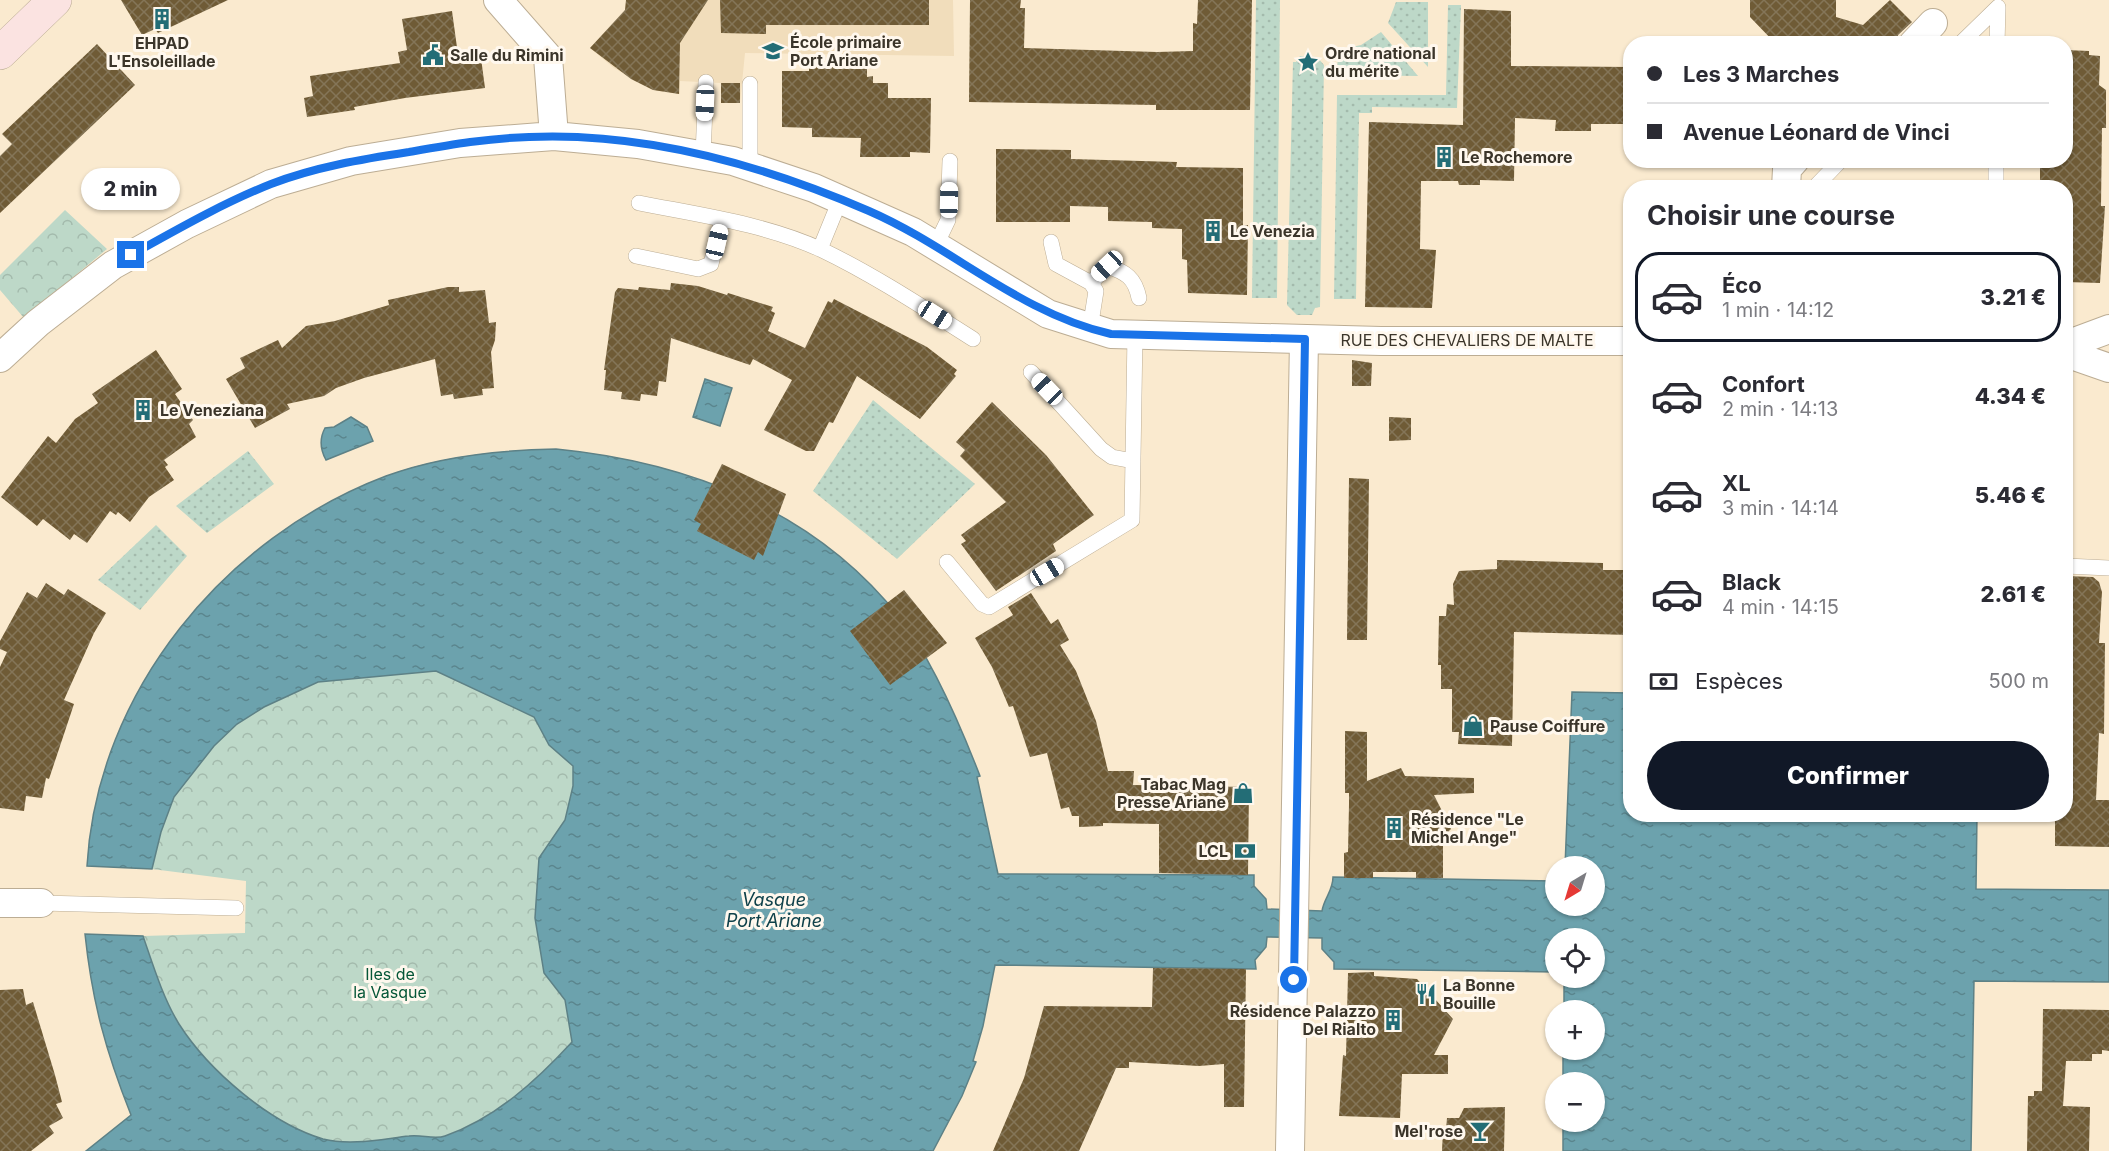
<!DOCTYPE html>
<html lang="fr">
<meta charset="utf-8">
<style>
:root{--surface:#fff;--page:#f2f2f3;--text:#2b2b33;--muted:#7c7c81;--line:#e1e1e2;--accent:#111827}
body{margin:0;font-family:Inter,sans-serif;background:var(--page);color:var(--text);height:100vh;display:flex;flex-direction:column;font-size:22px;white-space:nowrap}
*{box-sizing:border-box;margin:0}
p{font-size:20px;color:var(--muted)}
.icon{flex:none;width:33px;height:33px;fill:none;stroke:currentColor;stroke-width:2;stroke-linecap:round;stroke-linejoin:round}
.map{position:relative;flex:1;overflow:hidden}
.drawer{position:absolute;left:1623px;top:180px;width:450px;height:642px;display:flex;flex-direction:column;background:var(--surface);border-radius:24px;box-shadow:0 2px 4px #0004}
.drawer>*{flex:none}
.top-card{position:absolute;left:1623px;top:36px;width:450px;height:132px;border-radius:24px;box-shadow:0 2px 4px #0004;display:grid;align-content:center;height:132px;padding:0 24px;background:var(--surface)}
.needle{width:39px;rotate:218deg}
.controls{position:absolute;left:1545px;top:856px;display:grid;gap:12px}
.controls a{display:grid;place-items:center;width:60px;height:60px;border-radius:50%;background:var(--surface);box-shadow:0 2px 4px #0004;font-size:30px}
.end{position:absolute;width:27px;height:27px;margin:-14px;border:8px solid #1a73e8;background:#fff;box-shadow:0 0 0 3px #fff}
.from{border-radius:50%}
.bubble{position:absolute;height:42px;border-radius:21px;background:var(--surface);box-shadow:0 2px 4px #0004;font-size:20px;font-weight:800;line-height:42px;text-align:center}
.car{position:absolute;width:18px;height:36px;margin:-18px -9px;border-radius:8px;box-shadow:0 0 4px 2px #0007;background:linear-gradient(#fff 24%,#345 0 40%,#fff 0 76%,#345 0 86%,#fff 0)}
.top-card b{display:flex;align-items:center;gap:21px;height:57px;font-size:22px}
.top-card b+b{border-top:2px solid var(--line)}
.top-card i{width:15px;height:15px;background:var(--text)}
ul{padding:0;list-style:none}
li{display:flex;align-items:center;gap:18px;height:90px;margin:0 12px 9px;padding:0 12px;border:3px solid transparent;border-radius:24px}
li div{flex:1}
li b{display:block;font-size:22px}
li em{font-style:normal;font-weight:800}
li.on{border-color:var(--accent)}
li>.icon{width:54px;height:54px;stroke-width:1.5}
h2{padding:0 24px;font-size:27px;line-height:72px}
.pay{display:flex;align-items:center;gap:15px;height:66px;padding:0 24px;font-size:22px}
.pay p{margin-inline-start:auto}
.primary-button{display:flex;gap:12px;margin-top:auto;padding:12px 24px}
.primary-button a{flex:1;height:69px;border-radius:36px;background:var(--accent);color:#fff;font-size:24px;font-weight:800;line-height:69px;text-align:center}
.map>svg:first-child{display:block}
.built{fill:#f1ddbb}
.grass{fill:url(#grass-dots)}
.park{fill:url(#park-crowns)}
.water{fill:url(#water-ripples);stroke:#5d8186;stroke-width:1.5}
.building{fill:url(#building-cross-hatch)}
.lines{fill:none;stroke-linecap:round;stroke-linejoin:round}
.lane-casing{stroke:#bcad94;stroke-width:16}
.street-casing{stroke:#bcad94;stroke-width:30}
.secondary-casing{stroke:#bcad94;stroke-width:34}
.lane{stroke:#fff;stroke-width:15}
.street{stroke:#fff;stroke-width:28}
.secondary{stroke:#fbe3e1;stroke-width:33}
.route{stroke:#1a73e8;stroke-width:8}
.labels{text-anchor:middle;stroke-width:6;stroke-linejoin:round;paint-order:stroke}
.poi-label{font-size:16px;font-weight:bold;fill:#3b352a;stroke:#fff8ee;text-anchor:start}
.street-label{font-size:16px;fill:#3b352a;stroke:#fff8ee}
.park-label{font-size:16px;fill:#055637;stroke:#fff8ee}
.water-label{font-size:18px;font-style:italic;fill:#0f414a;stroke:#fff8ee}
</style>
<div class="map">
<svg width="2109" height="1151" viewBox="0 0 2109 1151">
<defs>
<pattern id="grass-dots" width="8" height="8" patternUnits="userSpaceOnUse" patternTransform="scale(1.5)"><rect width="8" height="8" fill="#bdd8c8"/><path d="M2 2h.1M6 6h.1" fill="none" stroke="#a3baac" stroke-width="1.8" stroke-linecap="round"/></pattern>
<pattern id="park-crowns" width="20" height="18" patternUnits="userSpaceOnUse" patternTransform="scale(1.5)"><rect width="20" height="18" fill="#bdd8c8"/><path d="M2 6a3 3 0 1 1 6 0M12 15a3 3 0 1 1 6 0" fill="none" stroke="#a3baac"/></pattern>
<pattern id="water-ripples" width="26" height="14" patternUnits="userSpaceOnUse" patternTransform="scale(1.5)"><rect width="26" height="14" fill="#6ca2ad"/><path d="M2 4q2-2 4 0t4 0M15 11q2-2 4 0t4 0" fill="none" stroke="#5a858d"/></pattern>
<pattern id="building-cross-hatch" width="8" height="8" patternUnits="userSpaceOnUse" patternTransform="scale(1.5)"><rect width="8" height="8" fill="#6f5b36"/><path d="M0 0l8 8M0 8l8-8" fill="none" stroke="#847558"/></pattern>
</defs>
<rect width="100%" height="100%" fill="#faeacf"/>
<!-- built -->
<path class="built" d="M626 0H953L954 56 745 53 740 103H721V83L680 81V94L653 90 614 68 590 48 625 10Z"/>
<!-- grass -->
<path class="grass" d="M1256 0H1280L1277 298H1252Z
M1396 2H1428V67L1388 23Z
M1448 5H1461L1457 108 1372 107V113H1359L1356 299H1334L1337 95H1446Z
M1381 32 1418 76 1337 75 1338 50 1361 45Z
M1300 56 1317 57 1324 65 1320 307 1315 308 1312 315H1297L1287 305 1293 62H1296Z
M873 400 975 484 897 559 813 491Z
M248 451 274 484 207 533 176 506Z
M156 525 187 556 140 610 98 580Z"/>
<!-- park -->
<path class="park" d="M65 210 107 249 24 318 0 290V275Z
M436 671 535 717 549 745 573 766V786L565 820 539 858 544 973 565 1000 572 1042C537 1080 496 1119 445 1136 434 1140 421 1134 409 1136 382 1139 351 1147 323 1139 270 1123 209 1071 179 1024 163 998 153 965 143 936L245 933 246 881 152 869 161 832 174 797 214 746 237 724 264 707 318 682Z"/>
<!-- water -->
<path class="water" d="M705 379 732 388 720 426 693 417Z
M351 417 367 427 373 441 326 460C320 449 319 439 325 428L334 427Z
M556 449C689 462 816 511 900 618 932 659 961 727 980 776L977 777 998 874 1249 875H1254V886L1266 899 1267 909 1322 911C1324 898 1333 891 1333 877L1555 881 1556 906H1594V867H1565L1572 692 1630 693V814L1977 815 1976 889 2109 890V982L1974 981 1971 1151H1563V1122H1594V1083H1563V1050H1594V1011H1564V978H1594V939H1556L1555 972 1334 969V962L1322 949V938L1267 937 1266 947 1255 960 1256 969 995 965 983 1026 973 1061 976 1062 962 1096 933 1151H86L131 1115C106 1052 92 1002 85 934L143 936C153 965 163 998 179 1024 209 1071 270 1123 323 1139 351 1146 382 1139 409 1136 421 1134 434 1140 445 1136 496 1118 537 1080 572 1042L565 1000 544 973 535 918 539 858 565 820 573 786V766L549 745 534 717 436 671 318 682 264 707 237 724 214 746 174 797 161 832 152 869 87 866C97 691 225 537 386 476 440 456 499 450 556 449Z"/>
<!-- building -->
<path class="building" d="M121 0H228L158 33 155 29 142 35Z
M626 0H708L680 43 679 94 653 90 631 79 590 48 625 10Z
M720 0H929V25H766V34L721 33Z
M970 0H1021L1020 8H1025L1024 48 1157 52 1193 51V23L1197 24 1198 0H1252L1250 110H1156V105L969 102Z
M1750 0H1836V17L1863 25 1890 0 1912 22 1898 35 1897 44H1776L1750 17Z
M1464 9 1511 11V66L1630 67V120H1623V124H1591V131H1555L1556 120 1515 118 1514 181 1480 180V185H1459L1458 181H1421L1420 249 1436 250 1432 308 1365 307 1369 122 1463 125Z
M452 11 459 62 481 58 485 88 405 98 354 107 355 110 307 117 304 98 313 96 310 76 400 63 398 52 407 50 402 19Z
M97 44 135 85 0 213V156L12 144 2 134Z
M2066 50 2089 51V55L2100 56 2099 85 2106 90V128H2102L2101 206H2105L2100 283 2066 282V188H2040V160H2066Z
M809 66 867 67V77L873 76V83H888V98H931L930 153 910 152V157H860L861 138 812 137V128L782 127V71H809Z
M721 83H740V103H721Z
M996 149 1071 150V159L1177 162 1176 167 1243 168V225H1248L1247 295 1188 293 1187 260 1182 259V229L1152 228V222L1108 221V207L1070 206V222H996Z
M671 283 698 286 727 295 728 293 773 307 771 311 775 313 768 331 805 348 828 301 832 303 834 299 927 347 957 370 954 374 956 376 920 419 857 376 833 423 829 422 814 451H806L764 430 792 380 753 359 750 365 671 338 666 382 659 381 657 396 641 394 640 401 621 399 622 392 604 390 606 370H604L615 292 618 288 638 290 639 287 670 290Z
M448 287H459V292L485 290 489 323 496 322 495 340 491 352 494 388 482 389 483 395 454 399 453 394 441 396 435 359 364 378 336 388 324 396 287 404 290 409 255 428 226 379 245 368 240 358 278 340 282 348 306 326 335 321 389 305 388 300Z
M156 350 182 389 175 394 193 420 189 424 196 437 164 460 168 465 165 467 174 480 149 497 130 522 118 512 116 515 110 511 87 543 74 534 70 540 43 519 37 526 1 497 48 436 56 443 75 419 98 403 92 394Z
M1352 360 1372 363 1371 386H1352Z
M992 402 1046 455 1094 515 1053 544 1056 551 996 591 961 544 966 541 961 535 1006 502 960 456 965 450 956 442Z
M1389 417 1411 418V440L1389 441Z
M722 464 786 494 763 556 758 552 754 560 697 531 701 524 694 520Z
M1349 478 1369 479 1367 640H1347Z
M1497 560 1603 563V570H1630V635L1514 632 1512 746 1458 744 1459 732H1452V689H1441V665H1438L1439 616H1446L1447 604 1454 605 1453 584 1459 571 1497 569Z
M2066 576 2093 577 2099 582 2102 592 2099 643H2105L2104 734 2099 733 2096 800H2109V847L2055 846V814H2066Z
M46 583 64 595 68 589 106 613 94 633 64 700 74 704 49 779 46 778 42 798 26 796 24 811 0 808V667L7 652 0 649V641L27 592 37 598Z
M904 590 947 643 890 685 850 631Z
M1031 593 1051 624 1058 619 1069 640 1060 645 1076 671 1096 721 1108 771H1134L1133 785 1249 787 1248 875 1159 873V824L1103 823V826L1079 827V816H1072L1069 807 1061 809 1047 753 1030 757 1013 706 1009 707 992 667 975 638 1013 615 1008 607Z
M1345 731 1367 732V781L1401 768 1405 776 1474 778V793L1434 795 1451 829 1443 837V878H1416V872H1373V878H1344V853L1348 852 1349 804V793H1345Z
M1153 968 1246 969 1244 1107H1224V1064L1199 1066 1129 1062V1068H1116L1079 1151H993L1024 1078 1044 1006 1152 1007Z
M1374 972V976L1417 979 1453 1019 1434 1055H1448V1074H1402L1400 1118 1339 1116 1343 1055 1346 1056 1348 973Z
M23 989 26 1005 33 1002 55 1075 62 1102 56 1104 63 1118 49 1126 54 1133 31 1151H0V990Z
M2043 1009 2109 1010V1051L2102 1050V1054H2092V1061H2066L2063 1106 2090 1107 2089 1151H2027L2028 1096H2034V1091H2042Z
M1505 1107 1504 1151H1442L1443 1129H1446L1447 1118H1459L1464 1108Z"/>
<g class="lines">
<defs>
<path id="lane" d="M1960 44 1998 7 1997 44
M703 156 706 82
M750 167V84
M1814 188 1841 160
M1996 188V160
M639 203C699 215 766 224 822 250 874 275 924 308 973 339
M1051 242 1056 264 1091 283 1096 291 1090 329
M935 247 948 220 950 161
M820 249 840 200
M636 256 698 269 711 264 722 220
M1091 283 1107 266C1126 272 1135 278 1139 298
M1031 372 1101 449 1112 457 1133 461
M947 562 982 604 989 607 1132 520 1135 334
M2066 566 2109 568
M41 903 236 908"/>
<path id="street" d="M498 0 548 57 554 136
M1913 44 1933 23
M1786 188 1787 169 1795 160
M2066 345 2109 329
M2066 353 2109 368
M0 358 38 323 113 265 187 224 271 184 351 161 460 143 554 136 638 144 733 161 814 188 913 232 1048 314 1111 334 1381 341H1630
M0 903H41
M1290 1151 1304 339"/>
<path id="secondary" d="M0 53 55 0"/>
</defs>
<!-- lane casing -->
<use href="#lane" class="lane-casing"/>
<!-- street casing -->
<use href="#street" class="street-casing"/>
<!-- secondary casing -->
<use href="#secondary" class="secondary-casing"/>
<!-- lane -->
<use href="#lane" class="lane"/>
<!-- street -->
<use href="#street" class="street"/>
<!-- secondary -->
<use href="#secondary" class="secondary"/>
</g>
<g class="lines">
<!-- route -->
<path class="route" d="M131 255C176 230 223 203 271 184 315 167 363 159 409 152 449 145 488 138 529 137 646 132 763 165 869 211 952 247 1021 314 1111 334L1305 339 1294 980"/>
</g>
<!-- icons -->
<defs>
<symbol id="building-bare" viewBox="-9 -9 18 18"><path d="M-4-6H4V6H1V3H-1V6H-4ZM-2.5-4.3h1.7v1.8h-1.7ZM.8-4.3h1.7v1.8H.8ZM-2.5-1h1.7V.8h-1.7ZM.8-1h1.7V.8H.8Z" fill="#236d76" stroke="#fff8ee" stroke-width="2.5" paint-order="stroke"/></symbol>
<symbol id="school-bare" viewBox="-9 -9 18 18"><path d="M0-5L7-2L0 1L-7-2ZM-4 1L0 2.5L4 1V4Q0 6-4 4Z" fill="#236d76" stroke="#fff8ee" stroke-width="2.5" paint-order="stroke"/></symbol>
<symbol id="civic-bare" viewBox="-9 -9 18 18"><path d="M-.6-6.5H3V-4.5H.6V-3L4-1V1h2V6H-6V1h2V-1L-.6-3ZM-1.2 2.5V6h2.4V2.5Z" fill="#236d76" stroke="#fff8ee" stroke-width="2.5" paint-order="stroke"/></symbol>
<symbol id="sight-bare" viewBox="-9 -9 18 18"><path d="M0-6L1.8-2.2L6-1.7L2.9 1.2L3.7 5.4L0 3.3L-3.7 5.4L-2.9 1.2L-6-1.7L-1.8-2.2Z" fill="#236d76" stroke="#fff8ee" stroke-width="2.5" paint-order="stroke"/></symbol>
<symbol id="shop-bare" viewBox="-9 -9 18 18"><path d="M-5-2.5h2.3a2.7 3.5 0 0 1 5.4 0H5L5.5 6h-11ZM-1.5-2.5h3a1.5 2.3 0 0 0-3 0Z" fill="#236d76" stroke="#fff8ee" stroke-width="2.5" paint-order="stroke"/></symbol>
<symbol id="bank-bare" viewBox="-9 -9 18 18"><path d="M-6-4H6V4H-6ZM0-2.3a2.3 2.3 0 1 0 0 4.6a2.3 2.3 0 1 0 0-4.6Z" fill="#236d76" stroke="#fff8ee" stroke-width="2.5" paint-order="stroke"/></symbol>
<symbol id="restaurant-bare" viewBox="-9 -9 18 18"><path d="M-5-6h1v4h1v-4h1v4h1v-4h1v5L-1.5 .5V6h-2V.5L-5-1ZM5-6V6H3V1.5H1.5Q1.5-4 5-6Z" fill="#236d76" stroke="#fff8ee" stroke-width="2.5" paint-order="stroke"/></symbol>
<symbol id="bar-bare" viewBox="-9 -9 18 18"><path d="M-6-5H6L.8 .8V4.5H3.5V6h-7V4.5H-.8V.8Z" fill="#236d76" stroke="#fff8ee" stroke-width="2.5" paint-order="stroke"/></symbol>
</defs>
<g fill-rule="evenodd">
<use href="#building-bare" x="147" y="4" width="30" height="30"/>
<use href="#school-bare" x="758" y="36" width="30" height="30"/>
<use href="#civic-bare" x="418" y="40" width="30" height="30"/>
<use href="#sight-bare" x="1293" y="47" width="30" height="30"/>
<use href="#building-bare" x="1429" y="142" width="30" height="30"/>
<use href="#building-bare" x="1198" y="216" width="30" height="30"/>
<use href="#building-bare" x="128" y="395" width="30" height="30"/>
<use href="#shop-bare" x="1458" y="711" width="30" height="30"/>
<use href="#shop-bare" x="1228" y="778" width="30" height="30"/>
<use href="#building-bare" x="1379" y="813" width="30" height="30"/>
<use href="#bank-bare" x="1230" y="836" width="30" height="30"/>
<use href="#restaurant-bare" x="1411" y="979" width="30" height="30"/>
<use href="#building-bare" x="1378" y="1005" width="30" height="30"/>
<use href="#bar-bare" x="1465" y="1116" width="30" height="30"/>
</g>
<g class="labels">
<!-- poi labels -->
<g class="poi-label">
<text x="790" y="48">École primaire<tspan x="790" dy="18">Port Ariane</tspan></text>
<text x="162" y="49" text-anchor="middle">EHPAD<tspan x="162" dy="18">L'Ensoleillade</tspan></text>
<text x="1325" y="59">Ordre national<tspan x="1325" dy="18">du mérite</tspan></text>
<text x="450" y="61">Salle du Rimini</text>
<text x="1461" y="163">Le Rochemore</text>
<text x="1230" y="237">Le Venezia</text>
<text x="160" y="416">Le Veneziana</text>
<text x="1490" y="732">Pause Coiffure</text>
<text x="1226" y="790" text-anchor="end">Tabac Mag<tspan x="1226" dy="18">Presse Ariane</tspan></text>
<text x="1411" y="825">Résidence "Le<tspan x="1411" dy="18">Michel Ange"</tspan></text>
<text x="1228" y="857" text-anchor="end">LCL</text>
<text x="1443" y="991">La Bonne<tspan x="1443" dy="18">Bouille</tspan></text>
<text x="1376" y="1017" text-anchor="end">Résidence Palazzo<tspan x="1376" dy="18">Del Rialto</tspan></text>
<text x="1463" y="1137" text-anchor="end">Mel'rose</text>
</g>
<!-- street labels -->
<g class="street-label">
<text x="1467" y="346">RUE DES CHEVALIERS DE MALTE</text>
</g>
<!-- park labels -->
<g class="park-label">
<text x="390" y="980">Iles de<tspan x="390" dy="18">la Vasque</tspan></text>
</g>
<!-- water labels -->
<g class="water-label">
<text x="774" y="906">Vasque<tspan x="774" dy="21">Port Ariane</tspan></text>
</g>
</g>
</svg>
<div class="controls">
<a><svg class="needle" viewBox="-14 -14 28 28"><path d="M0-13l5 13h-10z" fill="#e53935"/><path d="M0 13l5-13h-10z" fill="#7c7c81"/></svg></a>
<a><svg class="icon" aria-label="locate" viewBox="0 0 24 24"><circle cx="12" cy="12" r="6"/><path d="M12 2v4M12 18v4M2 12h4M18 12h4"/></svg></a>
<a>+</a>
<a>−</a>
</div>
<i class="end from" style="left:1294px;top:980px"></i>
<i class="end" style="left:131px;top:255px"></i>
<div class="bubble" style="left:81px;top:168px;width:99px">2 min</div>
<i class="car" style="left:705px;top:103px;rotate:182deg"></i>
<i class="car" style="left:949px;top:200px;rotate:1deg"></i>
<i class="car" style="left:717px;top:242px;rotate:13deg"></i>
<i class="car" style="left:1107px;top:266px;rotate:227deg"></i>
<i class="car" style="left:935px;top:315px;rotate:122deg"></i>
<i class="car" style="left:1047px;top:389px;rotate:316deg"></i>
<i class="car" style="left:1047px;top:572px;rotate:59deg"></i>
<div class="top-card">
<b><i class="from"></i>Les 3 Marches</b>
<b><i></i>Avenue Léonard de Vinci</b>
</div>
<section class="drawer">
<h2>Choisir une course</h2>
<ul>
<li class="on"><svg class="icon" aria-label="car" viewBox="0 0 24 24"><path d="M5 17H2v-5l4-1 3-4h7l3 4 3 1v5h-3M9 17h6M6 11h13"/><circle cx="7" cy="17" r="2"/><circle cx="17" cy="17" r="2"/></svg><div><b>Éco</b><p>1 min · 14:12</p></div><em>3.21 €</em></li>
<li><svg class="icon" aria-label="car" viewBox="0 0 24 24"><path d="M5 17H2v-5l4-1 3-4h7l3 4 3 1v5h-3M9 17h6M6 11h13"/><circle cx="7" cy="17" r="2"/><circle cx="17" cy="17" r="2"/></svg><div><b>Confort</b><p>2 min · 14:13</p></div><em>4.34 €</em></li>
<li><svg class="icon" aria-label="car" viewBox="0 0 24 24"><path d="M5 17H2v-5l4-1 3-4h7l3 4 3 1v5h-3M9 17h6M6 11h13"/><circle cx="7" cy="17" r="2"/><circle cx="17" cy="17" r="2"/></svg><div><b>XL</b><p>3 min · 14:14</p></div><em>5.46 €</em></li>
<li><svg class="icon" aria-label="car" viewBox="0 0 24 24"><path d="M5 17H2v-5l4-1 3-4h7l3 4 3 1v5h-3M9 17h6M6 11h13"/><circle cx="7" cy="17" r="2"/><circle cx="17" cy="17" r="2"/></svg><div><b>Black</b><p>4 min · 14:15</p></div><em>2.61 €</em></li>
</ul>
<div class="pay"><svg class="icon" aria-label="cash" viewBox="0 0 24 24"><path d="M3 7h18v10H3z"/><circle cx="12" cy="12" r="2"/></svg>Espèces<p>500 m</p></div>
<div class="primary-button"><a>Confirmer</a></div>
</section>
</div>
